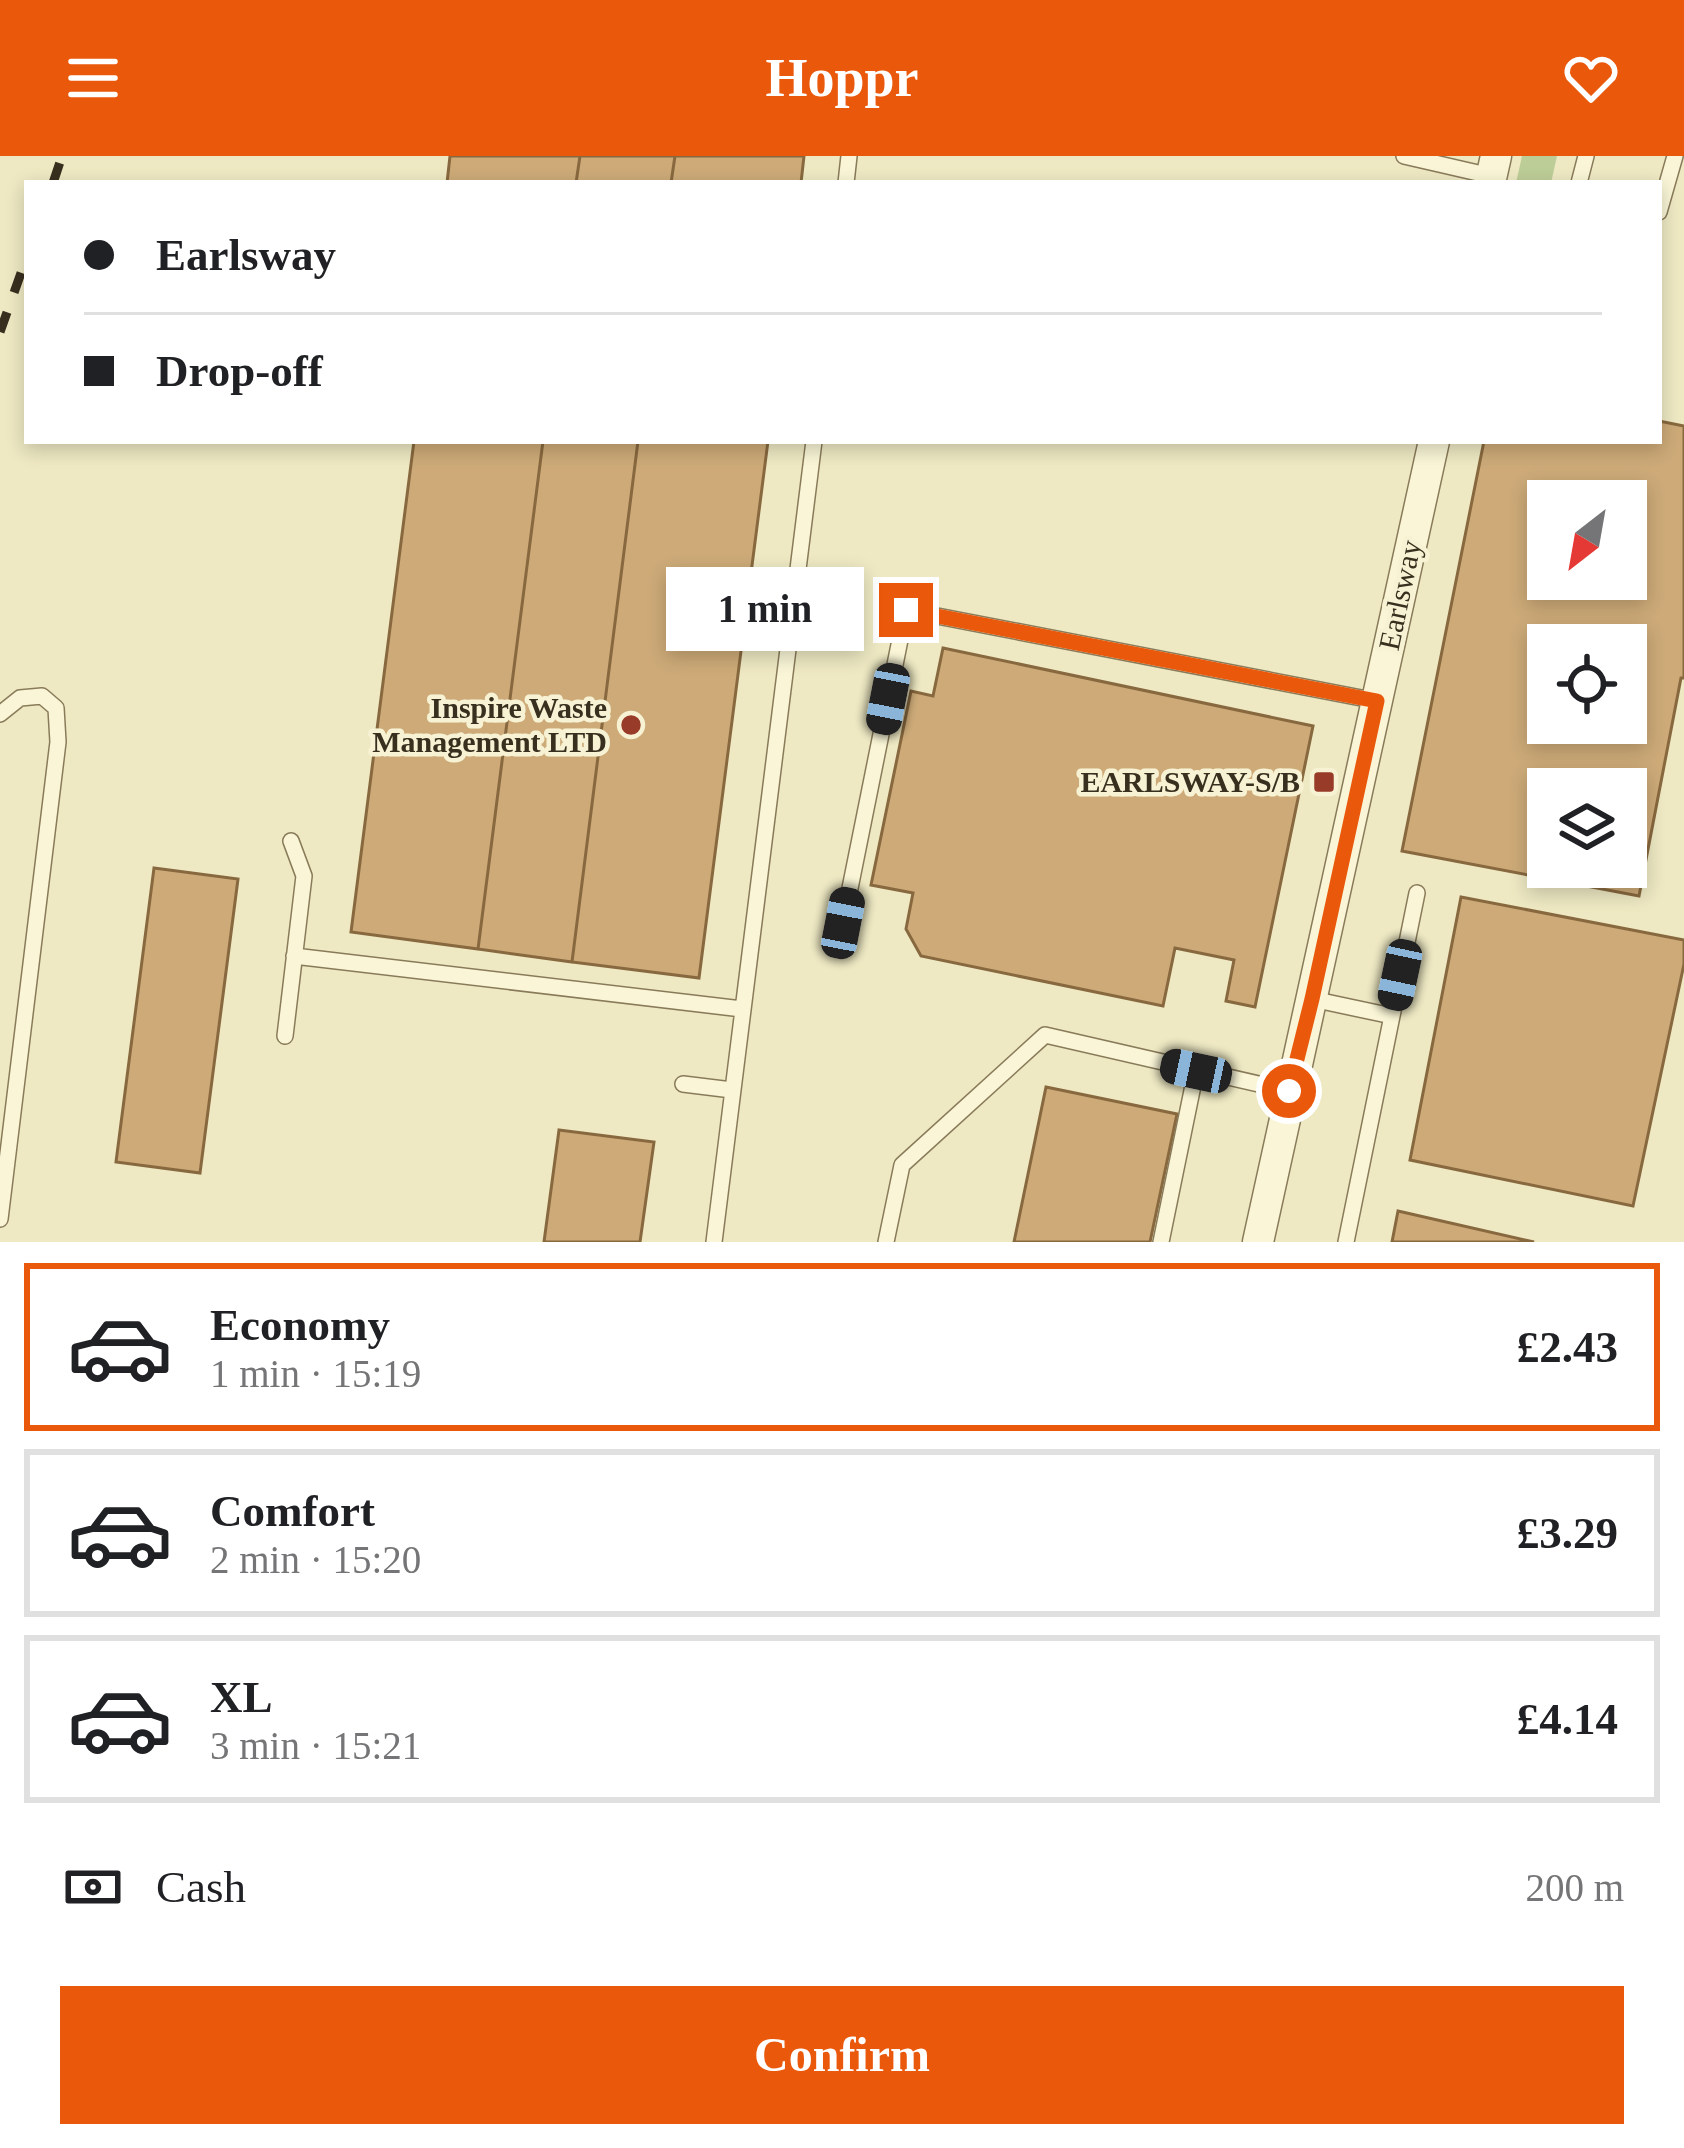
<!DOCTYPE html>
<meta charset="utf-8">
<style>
:root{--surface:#fff;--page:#f6f6f6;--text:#202124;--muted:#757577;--line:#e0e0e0;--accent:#ea580c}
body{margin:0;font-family:"Times New Roman",serif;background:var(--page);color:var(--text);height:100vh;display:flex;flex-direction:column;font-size:45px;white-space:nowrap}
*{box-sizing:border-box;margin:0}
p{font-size:39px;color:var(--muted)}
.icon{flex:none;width:66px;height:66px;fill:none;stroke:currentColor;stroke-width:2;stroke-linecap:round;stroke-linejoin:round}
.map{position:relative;height:1086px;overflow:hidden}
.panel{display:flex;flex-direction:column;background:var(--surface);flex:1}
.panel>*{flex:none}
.top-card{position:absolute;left:24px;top:24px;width:1638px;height:264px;border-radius:0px;box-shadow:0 6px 18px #0003;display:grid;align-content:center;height:264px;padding:0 60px;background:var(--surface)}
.needle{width:78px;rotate:211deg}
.controls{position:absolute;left:1527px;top:324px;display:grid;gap:24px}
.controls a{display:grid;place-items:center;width:120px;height:120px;border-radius:0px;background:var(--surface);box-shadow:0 6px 18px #0003;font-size:60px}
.end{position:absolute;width:54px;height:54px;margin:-27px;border:15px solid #ea580c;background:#fff;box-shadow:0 0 0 6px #fff}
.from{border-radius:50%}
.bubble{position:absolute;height:84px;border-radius:0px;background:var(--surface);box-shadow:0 6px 18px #0003;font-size:39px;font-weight:800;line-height:84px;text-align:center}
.car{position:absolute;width:36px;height:72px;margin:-36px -18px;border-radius:15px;box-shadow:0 0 9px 3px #0007;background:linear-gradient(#222 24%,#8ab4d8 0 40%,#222 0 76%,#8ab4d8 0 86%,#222 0)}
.top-card b{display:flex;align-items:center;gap:42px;height:114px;font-size:45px}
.top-card b+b{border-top:3px solid var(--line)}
.top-card i{width:30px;height:30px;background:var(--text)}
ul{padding:21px 0 0;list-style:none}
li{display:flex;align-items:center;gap:36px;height:168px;margin:0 24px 18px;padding:0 36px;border:6px solid var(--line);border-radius:0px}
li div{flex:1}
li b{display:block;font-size:45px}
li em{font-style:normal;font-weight:800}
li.selected{border-color:var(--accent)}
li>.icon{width:108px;height:108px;stroke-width:1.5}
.pay{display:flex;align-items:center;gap:30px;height:132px;padding:0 60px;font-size:45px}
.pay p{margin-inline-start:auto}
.cta{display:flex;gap:24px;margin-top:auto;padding:24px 60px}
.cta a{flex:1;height:138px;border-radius:0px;background:var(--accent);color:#fff;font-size:48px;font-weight:800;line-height:138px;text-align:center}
header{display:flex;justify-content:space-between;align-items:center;height:156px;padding:0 60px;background:var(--accent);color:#fff;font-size:54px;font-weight:800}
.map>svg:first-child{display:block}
.green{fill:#bdcd97}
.building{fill:#cdaa78;stroke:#88693f;stroke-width:3;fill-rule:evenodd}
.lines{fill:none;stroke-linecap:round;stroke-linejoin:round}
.lane-casing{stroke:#897b5a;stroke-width:18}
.street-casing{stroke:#897b5a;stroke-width:33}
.lane{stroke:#f9f5d6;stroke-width:15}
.street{stroke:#f9f5d6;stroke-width:30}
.rail{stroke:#382f1e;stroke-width:9;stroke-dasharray:21 21;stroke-linecap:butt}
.route{stroke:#ea580c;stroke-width:15}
.poi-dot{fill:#983b29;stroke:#f6f2d3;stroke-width:4.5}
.labels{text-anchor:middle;stroke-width:9;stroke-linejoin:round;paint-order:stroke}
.street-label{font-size:30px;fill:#382f1e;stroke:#f6f2d3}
.poi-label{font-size:30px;font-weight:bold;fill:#382f1e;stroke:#f6f2d3;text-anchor:end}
</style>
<header><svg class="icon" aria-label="menu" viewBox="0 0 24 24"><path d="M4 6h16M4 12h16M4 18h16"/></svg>Hoppr<svg class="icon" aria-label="heart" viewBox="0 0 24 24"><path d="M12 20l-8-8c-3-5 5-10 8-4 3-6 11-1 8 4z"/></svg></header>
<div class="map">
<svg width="1684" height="1086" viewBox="0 0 1684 1086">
<rect width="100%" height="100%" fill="#eee9c3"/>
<!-- green -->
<path class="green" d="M1522 0H1557L1551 27H1516Z"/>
<!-- building -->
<path class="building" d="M450 0H580L576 27H447Z
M580 0H675L671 27H576Z
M675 0H804L801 27H671Z
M1659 265 1684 270V522H1681L1639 740 1402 695 1484 285H1659ZM1548 345H1626V423H1548ZM1548 489H1626V567H1548ZM1548 633H1626V711H1548Z
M414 285H543L478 793 351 776Z
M543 285H638L572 806 478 793Z
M638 285H768L699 822 572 806Z
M943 492 1313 570 1255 851 1226 845 1234 804 1175 792 1163 850 921 800 906 773 913 737 871 729 911 535 933 540Z
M154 712 238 723 200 1017 116 1006Z
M1461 741 1684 784V808L1633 1050 1410 1004Z
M1046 931 1177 958 1150 1086H1014Z
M559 974 654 986 640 1086H544Z
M1398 1055 1534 1086H1392Z"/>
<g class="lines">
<defs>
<path id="lane" d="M1404 0 1491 20
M846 27 849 0
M1579 27 1586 0
M1659 56 1675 0
M0 558 20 542 42 540 56 552 58 586 0 1063
M843 767 906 454 1377 545
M294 800 742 853
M1312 843 1392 860
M285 880 304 720 291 685
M683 928 732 934
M714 1086 814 285
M886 1086 902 1009 1045 879 1289 935
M1161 1086 1196 915
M1346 1086 1417 737"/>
<path id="street" d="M1490 27 1496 0
M1258 1086 1434 285"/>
</defs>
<!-- lane casing -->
<use href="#lane" class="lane-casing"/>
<!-- street casing -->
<use href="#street" class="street-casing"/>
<!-- lane -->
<use href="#lane" class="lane"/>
<!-- street -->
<use href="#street" class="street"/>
<!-- rail -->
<path class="rail" d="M53 27 62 0
M0 176 27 100"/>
</g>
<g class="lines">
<!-- route -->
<path class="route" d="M906 454 1377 545 1312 843 1289 935"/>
</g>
<!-- markers -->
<g class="poi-dot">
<circle cx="631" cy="569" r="12"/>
<rect x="1312" y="614" width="24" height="24" rx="6"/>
</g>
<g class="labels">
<!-- street labels -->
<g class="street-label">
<text transform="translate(1400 439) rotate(-78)" y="10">Earlsway</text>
</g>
<!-- poi labels -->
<g class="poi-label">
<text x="607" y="562">Inspire Waste<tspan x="607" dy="34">Management LTD</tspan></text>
<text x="1300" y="636">EARLSWAY-S/B</text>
</g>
</g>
</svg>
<div class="controls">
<a><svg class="needle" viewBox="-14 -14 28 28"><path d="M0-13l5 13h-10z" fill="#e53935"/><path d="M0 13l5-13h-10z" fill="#757577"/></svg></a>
<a><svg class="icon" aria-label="locate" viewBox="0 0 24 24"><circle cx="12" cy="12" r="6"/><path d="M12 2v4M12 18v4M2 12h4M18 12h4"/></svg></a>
<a><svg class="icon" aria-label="layers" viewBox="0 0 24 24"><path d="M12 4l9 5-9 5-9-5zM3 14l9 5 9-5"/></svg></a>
</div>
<i class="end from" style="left:1289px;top:935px"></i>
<i class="end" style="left:906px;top:454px"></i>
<div class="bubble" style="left:666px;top:411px;width:198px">1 min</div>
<i class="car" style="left:888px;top:543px;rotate:191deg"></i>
<i class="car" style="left:843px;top:767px;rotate:11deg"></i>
<i class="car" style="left:1400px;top:819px;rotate:192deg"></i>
<i class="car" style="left:1196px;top:915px;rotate:282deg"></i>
<div class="top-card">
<b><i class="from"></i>Earlsway</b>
<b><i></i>Drop-off</b>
</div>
</div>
<section class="panel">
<ul>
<li class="selected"><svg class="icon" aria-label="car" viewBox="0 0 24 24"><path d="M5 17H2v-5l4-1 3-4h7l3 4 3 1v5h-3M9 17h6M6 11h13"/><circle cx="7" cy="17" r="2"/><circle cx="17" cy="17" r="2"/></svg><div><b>Economy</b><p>1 min · 15:19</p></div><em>£2.43</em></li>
<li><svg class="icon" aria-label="car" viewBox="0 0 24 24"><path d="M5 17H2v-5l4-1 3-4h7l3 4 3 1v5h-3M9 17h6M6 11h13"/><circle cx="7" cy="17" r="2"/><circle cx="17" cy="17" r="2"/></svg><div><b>Comfort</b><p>2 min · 15:20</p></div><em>£3.29</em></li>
<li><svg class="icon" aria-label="car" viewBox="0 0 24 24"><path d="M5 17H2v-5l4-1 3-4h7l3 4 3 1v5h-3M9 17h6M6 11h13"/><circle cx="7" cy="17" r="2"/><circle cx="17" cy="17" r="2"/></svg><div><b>XL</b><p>3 min · 15:21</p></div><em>£4.14</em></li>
</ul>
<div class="pay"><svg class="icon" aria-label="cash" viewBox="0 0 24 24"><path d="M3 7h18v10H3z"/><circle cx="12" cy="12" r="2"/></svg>Cash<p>200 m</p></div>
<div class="cta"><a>Confirm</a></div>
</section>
